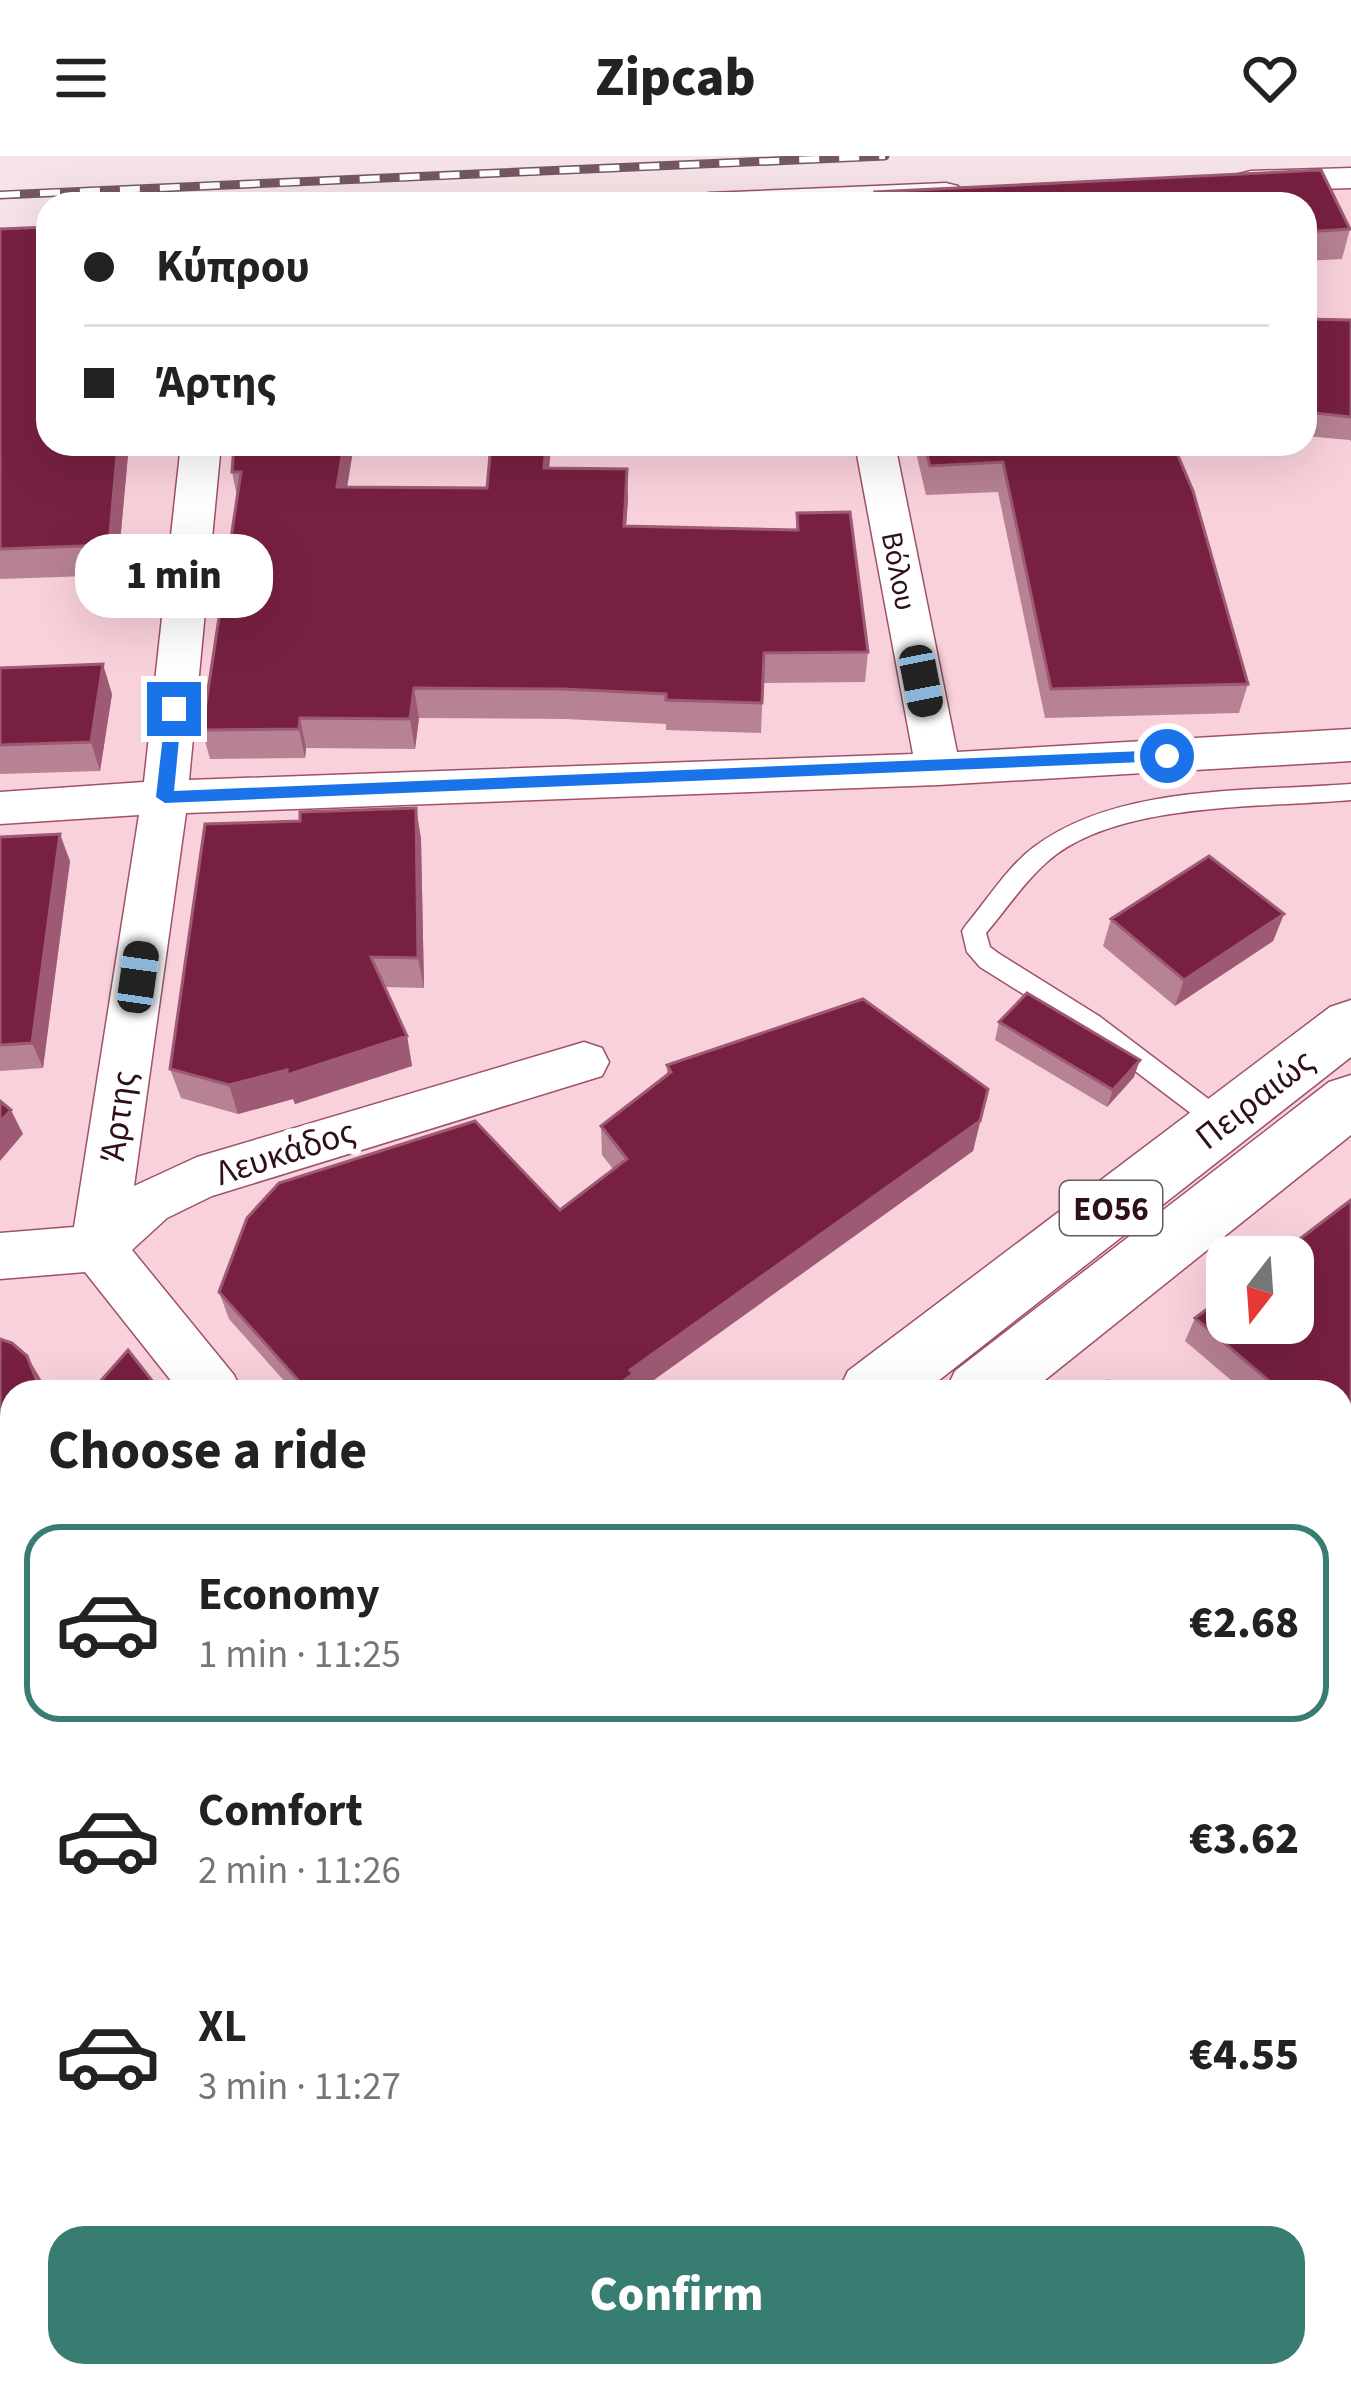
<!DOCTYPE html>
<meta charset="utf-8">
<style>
:root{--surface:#fff;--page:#f2f2f2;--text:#222;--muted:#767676;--line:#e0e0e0;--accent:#387d72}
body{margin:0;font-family:"Source Sans 3",sans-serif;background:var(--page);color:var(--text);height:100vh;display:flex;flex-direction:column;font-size:45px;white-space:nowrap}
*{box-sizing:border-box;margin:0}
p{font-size:39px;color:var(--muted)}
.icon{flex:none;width:66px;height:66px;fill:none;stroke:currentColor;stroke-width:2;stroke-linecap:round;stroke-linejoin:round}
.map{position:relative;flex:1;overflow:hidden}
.details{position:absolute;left:0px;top:1224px;width:1353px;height:1008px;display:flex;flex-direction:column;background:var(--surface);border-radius:36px 36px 0 0;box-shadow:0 12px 48px #0002}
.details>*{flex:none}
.hud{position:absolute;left:36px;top:36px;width:1281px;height:264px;border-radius:36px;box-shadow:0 12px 48px #0002;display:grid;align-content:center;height:264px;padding:0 48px;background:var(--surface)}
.needle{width:78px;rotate:197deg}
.fabs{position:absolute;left:1206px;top:1080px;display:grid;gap:24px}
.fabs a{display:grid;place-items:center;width:108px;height:108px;border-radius:24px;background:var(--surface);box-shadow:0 12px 48px #0002;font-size:60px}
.end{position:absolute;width:54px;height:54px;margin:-27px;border:15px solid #1a73e8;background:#fff;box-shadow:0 0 0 6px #fff}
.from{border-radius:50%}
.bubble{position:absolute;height:84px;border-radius:36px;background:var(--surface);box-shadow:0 12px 48px #0002;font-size:39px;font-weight:800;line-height:84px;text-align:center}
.car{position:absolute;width:36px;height:72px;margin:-36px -18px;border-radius:15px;box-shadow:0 0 9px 3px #0007;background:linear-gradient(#222 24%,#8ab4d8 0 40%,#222 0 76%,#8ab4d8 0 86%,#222 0)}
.hud b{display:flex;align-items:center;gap:42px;height:114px;font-size:45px}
.hud b+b{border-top:3px solid var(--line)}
.hud i{width:30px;height:30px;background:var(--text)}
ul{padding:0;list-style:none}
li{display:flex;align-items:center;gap:36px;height:198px;margin:0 24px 18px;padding:0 24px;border:6px solid transparent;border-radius:36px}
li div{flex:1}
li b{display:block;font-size:45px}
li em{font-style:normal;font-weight:800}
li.selected{border-color:var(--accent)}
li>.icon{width:108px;height:108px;stroke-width:1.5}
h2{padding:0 48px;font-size:54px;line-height:144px}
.cta{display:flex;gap:24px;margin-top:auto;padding:24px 48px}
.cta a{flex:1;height:138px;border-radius:36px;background:var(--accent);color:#fff;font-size:48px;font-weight:800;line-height:138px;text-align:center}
header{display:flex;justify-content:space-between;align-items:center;height:156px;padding:0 48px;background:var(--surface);font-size:54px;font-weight:800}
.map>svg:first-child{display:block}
.built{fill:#f9d1db;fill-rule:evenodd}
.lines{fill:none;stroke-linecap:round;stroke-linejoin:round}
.lane-casing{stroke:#9f5169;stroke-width:3}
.street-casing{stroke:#9f5169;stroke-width:3}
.primary-casing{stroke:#9f5169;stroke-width:3}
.lane{fill:#fff;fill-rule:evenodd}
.street{fill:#fff;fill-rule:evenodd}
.primary{fill:#fff;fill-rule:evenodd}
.rail-casing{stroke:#745861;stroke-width:9}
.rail{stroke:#fff;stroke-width:6;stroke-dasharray:20;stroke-linecap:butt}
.wall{fill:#b78294}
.shaded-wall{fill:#9e5a74}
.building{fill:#782042;stroke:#9e5a74;stroke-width:3}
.route{fill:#1a73e8}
.labels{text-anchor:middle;stroke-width:12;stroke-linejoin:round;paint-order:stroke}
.far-street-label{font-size:30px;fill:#2f0f1a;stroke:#fff}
.shield{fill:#fff;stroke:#6d575f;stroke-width:3}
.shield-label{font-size:33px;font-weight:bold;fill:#2f0f1a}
.street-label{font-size:36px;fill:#2f0f1a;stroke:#fff}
</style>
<header><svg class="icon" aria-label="menu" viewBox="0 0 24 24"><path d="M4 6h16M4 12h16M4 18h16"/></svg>Zipcab<svg class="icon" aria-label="heart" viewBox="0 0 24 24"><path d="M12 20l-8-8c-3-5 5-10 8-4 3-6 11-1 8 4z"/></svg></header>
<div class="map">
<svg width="1351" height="2232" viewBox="0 0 1351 2232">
<rect width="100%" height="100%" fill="#f6e3e7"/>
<!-- built -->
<path class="built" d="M1351 22V2232H0V77L48 288H1305V48H660ZM1227 1101H1293V1167H1227ZM12 1236H1341V2220H12Z"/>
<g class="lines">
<defs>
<path id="lane" d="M1351 628V644C1262 652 1115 645 1047 706 1024 726 1006 754 986 777L990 791 998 797 1099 860 1231 960 1235 967 1231 974H1213L1081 874 980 811 967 796 962 775 966 769C987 744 1008 710 1034 691 1118 628 1249 636 1351 628Z"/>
<path id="street" d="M1351 12V32L1251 35 1239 32 1234 25 1239 18 1251 15Z
M946 27 958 30 963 37 958 44 691 48 697 41 709 37Z
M181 288H221L189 624 913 598 855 288H895L957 596 1351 573V605L938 629 186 657 134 1030 197 1001 584 886 602 892 609 906 602 920 212 1040 167 1062 132 1094 234 1219 242 1236H180L85 1116 0 1123V1077L74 1071 139 659 0 668V636L144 626Z
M0 2067 12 2072V2152L0 2147Z
M67 2220H147L152 2232H72Z"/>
<path id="primary" d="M1351 844V901L924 1236H838L848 1215 1330 851Z
M1351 919V979L1030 1236H945L955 1215 1329 926Z
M12 1857V1944L0 1949V1862Z
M12 1957V2048L0 2053V1962Z"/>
</defs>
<!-- lane casing -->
<use href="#lane" class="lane-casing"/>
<!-- street casing -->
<use href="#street" class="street-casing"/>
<!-- primary casing -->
<use href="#primary" class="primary-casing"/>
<!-- lane -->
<use href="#lane" class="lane"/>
<!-- street -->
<use href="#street" class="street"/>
<!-- primary -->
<use href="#primary" class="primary"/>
<defs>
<path id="rail" d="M0 39 885 0"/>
</defs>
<!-- rail casing -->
<use href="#rail" class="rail-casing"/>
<!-- rail -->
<use href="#rail" class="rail"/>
</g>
<!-- wall -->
<path class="wall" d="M1321 14 1350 73 1342 103 1305 105V48H874L875 36Z
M0 73 129 288 117 419 0 423Z
M1305 163 1351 164V286L1350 284 1305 280Z
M234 288H352L353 295 347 331 487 332 549 312 628 343 626 370 796 374 797 357 868 496 865 526 763 527 761 577 666 574V568L565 563 419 562 415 593 306 592 305 602 210 603 202 574 237 340 232 316Z
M914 288H1173L1248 528 1239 557 1045 562 998 336 926 339Z
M0 512 112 538 100 615 0 618Z
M416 652 421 683 424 832 385 831 407 880 412 910 295 948 293 943 238 958 181 942 170 913 300 665Z
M0 681 70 705 43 912 0 915Z
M1284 758 1273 785 1175 850 1103 790 1111 763Z
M999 866 1134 921 1107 951 995 884Z
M667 909 988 933 973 995 637 1236H294L229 1163 219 1136 560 1054 613 1013 602 999 601 970 667 919Z
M1351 1044V1295L1341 1304V1236H1245L1185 1185 1195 1162 1227 1138V1167H1293V1101H1276Z
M1341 1378 1351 2232H1193L1194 2229 1180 2220H1341Z"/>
<!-- shaded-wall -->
<path class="shaded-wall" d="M118 288H129L117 419 109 389Z
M344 288H352L353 295 342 361 337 331Z
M546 288H551L547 342 544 312Z
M627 313 628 343 624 400V370Z
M103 508 112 538 100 615 91 586Z
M414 532 419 562 415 593 410 563Z
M300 562 306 592 305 602 299 573Z
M416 652 421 683 424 832 418 802Z
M60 678 70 705 43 912 32 887Z
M1284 758 1273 785 1175 850 1184 824Z
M407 880 412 910 295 948 293 943 238 958 229 929Z
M1140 904 1134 921 1107 951 1113 934Z
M988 933 973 995 637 1236H608L630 1214Z
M11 954 23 978 0 1005V966Z
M27 1200 43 1227 47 1236H33Z
M12 1265V1303L0 1307V1274Z
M1351 1287V1295L1341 1304V1300Z
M12 1660V1689L0 1698V1668Z
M23 2220H33L48 2232H38Z"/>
<!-- building -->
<path class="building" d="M1321 14 1350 73 1305 76V48H878L875 36Z
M774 40 775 48H589Z
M48 71V288H118L109 389 0 393V73Z
M1305 163 1351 164V261L1305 256Z
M234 288H344L337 331 487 332 491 288H546L544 312 627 313 624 370 798 374 797 357 850 356 868 496 764 497 762 547 666 544V538L563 533 414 532 410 563 300 562 299 573 202 574 241 316H232Z
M924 288H1173L1193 335 1248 528 1051 533 1003 306 930 310Z
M103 508 91 586 0 589V512Z
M416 652 418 802 371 801 407 880 287 919V914L229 929 170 913 205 668 300 665V656Z
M60 678 32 887 0 889V681Z
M1209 700 1284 758 1184 824 1111 763Z
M1027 837 1140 904 1113 934 999 866Z
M863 843 988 933 980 965 630 1214 633 1218 608 1236H299L304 1231 219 1136 247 1062 279 1027 475 965 560 1054 627 1003 601 970 671 916 667 909Z
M0 945 11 954 0 966Z
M1351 1044V1287L1347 1291 1341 1286V1236H1282L1195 1162 1227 1138V1167H1293V1101H1276Z
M0 1183 12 1187 27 1200 38 1228 33 1236H12V1265L0 1274Z
M128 1194 161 1236H91Z
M1108 1225 1132 1236H1086L1091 1228Z
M1341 1378 1351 1383V2232H1206L1208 2227 1197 2220H1341Z
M12 1537V1660L0 1668V1545Z
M0 2209 12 2213V2220H23L38 2232H0Z
M490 2220H670L682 2232H480Z
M842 2220H878L877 2232H842Z"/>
<!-- route -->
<path class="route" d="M174 547 182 553 174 635 1167 594 1175 600 1167 605 165 647 156 641 166 553Z"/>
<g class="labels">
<!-- far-street labels -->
<g class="far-street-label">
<text transform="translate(899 415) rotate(79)" y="10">Βόλου</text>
</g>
<!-- shield labels -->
<rect class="shield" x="1060" y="1025" width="102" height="54" rx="9"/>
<g class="shield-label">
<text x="1111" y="1064">ΕΟ56</text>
</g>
<!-- street labels -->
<g class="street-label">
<text transform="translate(1254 942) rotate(-38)" y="13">Πειραιώς</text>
<text transform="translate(117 960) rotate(-82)" y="13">Άρτης</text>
<text transform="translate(285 995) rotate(-18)" y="13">Λευκάδος</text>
</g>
</g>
</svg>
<div class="fabs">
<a><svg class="needle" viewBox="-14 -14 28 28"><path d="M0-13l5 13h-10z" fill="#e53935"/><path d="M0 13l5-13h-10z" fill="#767676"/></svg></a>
</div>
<i class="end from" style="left:1167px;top:600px"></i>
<i class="end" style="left:174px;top:553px"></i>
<div class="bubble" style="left:75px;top:378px;width:198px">1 min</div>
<i class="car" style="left:921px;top:525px;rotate:169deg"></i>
<i class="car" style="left:138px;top:821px;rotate:8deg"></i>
<div class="hud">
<b><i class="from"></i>Κύπρου</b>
<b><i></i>Άρτης</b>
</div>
<section class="details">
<h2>Choose a ride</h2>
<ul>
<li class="selected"><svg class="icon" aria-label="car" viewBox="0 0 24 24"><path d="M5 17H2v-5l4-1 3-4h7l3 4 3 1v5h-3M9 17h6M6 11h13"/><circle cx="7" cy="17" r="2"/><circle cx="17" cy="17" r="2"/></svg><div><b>Economy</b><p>1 min · 11:25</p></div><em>€2.68</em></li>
<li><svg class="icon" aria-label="car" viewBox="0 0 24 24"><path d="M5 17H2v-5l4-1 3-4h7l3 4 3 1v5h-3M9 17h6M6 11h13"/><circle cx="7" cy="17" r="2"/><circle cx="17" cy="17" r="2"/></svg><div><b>Comfort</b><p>2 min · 11:26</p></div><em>€3.62</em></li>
<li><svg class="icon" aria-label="car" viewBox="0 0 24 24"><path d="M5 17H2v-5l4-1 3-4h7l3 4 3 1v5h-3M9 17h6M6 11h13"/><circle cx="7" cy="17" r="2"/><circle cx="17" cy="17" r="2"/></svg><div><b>XL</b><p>3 min · 11:27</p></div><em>€4.55</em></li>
</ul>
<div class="cta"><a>Confirm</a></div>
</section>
</div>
